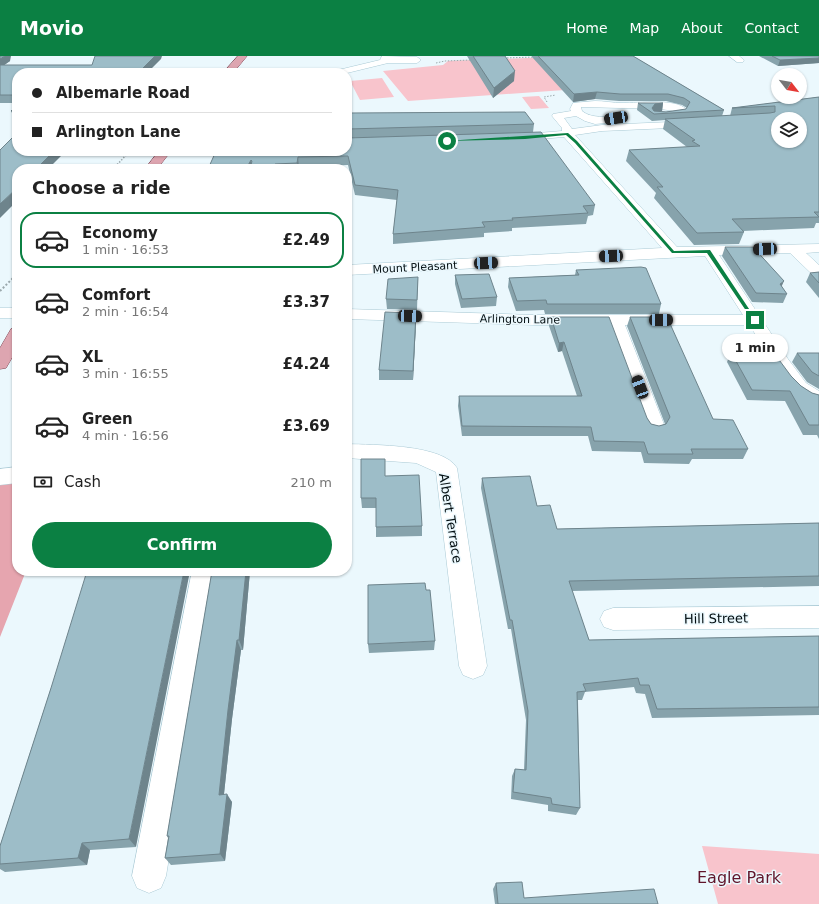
<!DOCTYPE html>
<meta charset="utf-8">
<style>
:root{--surface:#fff;--page:#f2f2f2;--text:#222;--muted:#767676;--line:#e0e0e0;--accent:#0b8043}
body{margin:0;font-family:"DejaVu Sans",sans-serif;background:var(--page);color:var(--text);height:100vh;display:flex;flex-direction:column;font-size:15px;white-space:nowrap}
*{box-sizing:border-box;margin:0}
p{font-size:13px;color:var(--muted)}
.icon{flex:none;width:22px;height:22px;fill:none;stroke:currentColor;stroke-width:2;stroke-linecap:round;stroke-linejoin:round}
.map{position:relative;flex:1;overflow:hidden}
.panel{position:absolute;left:12px;top:108px;width:340px;height:412px;display:flex;flex-direction:column;background:var(--surface);border-radius:16px;box-shadow:0 1px 3px #0004}
.panel>*{flex:none}
.hud{position:absolute;left:12px;top:12px;width:340px;height:88px;border-radius:16px;box-shadow:0 1px 3px #0004;display:grid;align-content:center;height:88px;padding:0 20px;background:var(--surface)}
.needle{width:26px;rotate:121deg}
.tools{position:absolute;left:771px;top:12px;display:grid;gap:8px}
.tools a{display:grid;place-items:center;width:36px;height:36px;border-radius:50%;background:var(--surface);box-shadow:0 1px 3px #0004;font-size:20px}
.end{position:absolute;width:18px;height:18px;margin:-9px;border:5px solid #0b8043;background:#fff;box-shadow:0 0 0 2px #fff}
.from{border-radius:50%}
.bubble{position:absolute;height:28px;border-radius:14px;background:var(--surface);box-shadow:0 1px 3px #0004;font-size:13px;font-weight:700;line-height:28px;text-align:center}
.car{position:absolute;width:12px;height:24px;margin:-12px -6px;border-radius:5px;box-shadow:0 0 3px 1px #0007;background:linear-gradient(#222 24%,#8ab4d8 0 40%,#222 0 76%,#8ab4d8 0 86%,#222 0)}
.hud b{display:flex;align-items:center;gap:14px;height:38px;font-size:15px}
.hud b+b{border-top:1px solid var(--line)}
.hud i{width:10px;height:10px;background:var(--text)}
ul{padding:0;list-style:none}
li{display:flex;align-items:center;gap:12px;height:56px;margin:0 8px 6px;padding:0 12px;border:2px solid transparent;border-radius:16px}
li div{flex:1}
li b{display:block;font-size:15px}
li em{font-style:normal;font-weight:700}
li.current{border-color:var(--accent)}
li>.icon{width:36px;height:36px;stroke-width:1.5}
h2{padding:0 20px;font-size:18px;line-height:48px}
.pay{display:flex;align-items:center;gap:10px;height:44px;padding:0 20px;font-size:15px}
.pay p{margin-inline-start:auto}
.button{display:flex;gap:8px;margin-top:auto;padding:8px 20px}
.button a{flex:1;height:46px;border-radius:24px;background:var(--accent);color:#fff;font-size:16px;font-weight:700;line-height:46px;text-align:center}
header{display:flex;align-items:center;gap:24px;box-sizing:border-box;height:56px;padding:0 20px;background:var(--accent);color:#fff}
header strong{font-size:19px}
nav{display:flex;gap:22px;margin-inline-start:auto;font-size:14px}
.map>svg:first-child{display:block}
.green{fill:#f8c4cc}
.forest{fill:#e6a5af}
.lines{fill:none;stroke-linecap:round;stroke-linejoin:round}
.minor-casing{stroke:#aacad5;stroke-width:1}
.major-casing{stroke:#824957;stroke-width:1}
.path-far2{stroke:#9ba8ac;stroke-width:1;stroke-dasharray:1.5 1.5;stroke-linecap:butt}
.path-far1{stroke:#9ba8ac;stroke-width:1.5;stroke-dasharray:1.5 1.5;stroke-linecap:butt}
.path{stroke:#9ba8ac;stroke-width:2;stroke-dasharray:2 2;stroke-linecap:butt}
.minor{fill:#fff;fill-rule:evenodd}
.major{fill:#dda5b0;fill-rule:evenodd}
.wall{fill:#87a3ac}
.shaded-wall{fill:#6e848c}
.building{fill:#9dbdc8;stroke:#6e848c;fill-rule:evenodd}
.route{fill:#0b8043}
.labels{text-anchor:middle;stroke-width:3;stroke-linejoin:round;paint-order:stroke}
.far-street-label{font-size:11px;fill:#030e11;stroke:#ebf8fd}
.street-label{font-size:13px;fill:#030e11;stroke:#ebf8fd}
.near-park-label{font-size:16px;fill:#61152b;stroke:#ebf8fd}
</style>
<header>
<strong>Movio</strong>
<nav><a>Home</a><a>Map</a><a>About</a><a>Contact</a></nav>
</header>
<div class="map">
<svg width="819" height="848" viewBox="0 0 819 848">
<rect width="100%" height="100%" fill="#ebf8fd"/>
<!-- green -->
<path class="green" d="M552 1 579 33 408 45 383 15 443 9 448 5Z
M382 22 394 41 360 44 350 25Z
M539 40 549 52 531 53 522 41Z
M702 790 819 798V848H718Z"/>
<!-- forest -->
<path class="forest" d="M17 427V515H26L0 581V428Z"/>
<g class="lines">
<defs>
<path id="minor" d="M382 0 417 1 421 4 417 7H388L347 17H332L334 15 380 4Z
M729 0H739L744 4 743 6H737Z
M229 13 250 14 255 17H225L226 14Z
M595 45C604 45 613 47 623 47 638 47 677 42 687 54L684 59C674 62 663 64 653 61L652 59 653 57 675 55 660 53 581 51 582 55C593 64 607 58 612 64L607 67 595 68 585 65 576 60 564 62 572 73 602 69 693 65 698 68 693 71 602 75 575 79 677 191 819 188V196L806 197 819 209V222L814 220 790 197 719 199 788 303 806 327 819 335V345C791 352 762 289 750 269H625L665 371 662 376 655 378 648 376 645 371 608 269H535L347 263V253L535 259H743L705 200 347 219V209L662 192 564 81 514 85 508 82 514 79 562 75V72L552 60 553 58 571 55 570 53 573 47Z
M0 252H17V262H0Z
M347 388C373 389 443 388 457 412L487 610 483 619 473 623 463 619 459 610 436 416 416 407 347 402Z
M17 411V427L0 429V413Z
M192 515H216L166 820 161 832 149 837 137 832 132 820Z
M819 550V572L613 574 604 571 600 563 604 555 613 552Z"/>
<path id="major" d="M238 0H247L233 17H223Z
M159 95H171L157 113H145Z
M17 272V293L6 312 0 313V292L11 273Z"/>
</defs>
<!-- minor casing -->
<use href="#minor" class="minor-casing"/>
<!-- major casing -->
<use href="#major" class="major-casing"/>
<!-- path-far2 -->
<path class="path-far2" d="M504 2 535 1
M436 7 445 5 471 4
M547 46 544 41 556 39"/>
<!-- path-far1 -->
<path class="path-far1" d="M113 113 130 95"/>
<!-- path -->
<path class="path" d="M0 235 17 218"/>
<!-- minor -->
<use href="#minor" class="minor"/>
<!-- major -->
<use href="#major" class="major"/>
</g>
<!-- wall -->
<path class="wall" d="M0 0 10 5 4 9H92L161 3 17 17V47H0Z
M467 0H505L514 25 493 42Z
M532 0H633L724 54 722 60H730L732 52 819 41V167H816L814 172 743 175 744 176 739 188 694 189 654 142 656 137 626 105 629 94 687 91 663 73 665 64 652 65 637 54 638 47H663L662 55H656L666 56 686 53 687 52 682 49 666 45H619L595 43 573 46 532 1Z
M759 0H819V7L778 10Z
M17 49V63H15L11 55Z
M347 57 534 68 533 76 595 149 593 159 588 160 586 168 512 172V175L484 177V181L393 188V178L397 144 355 139 348 109 299 111 298 113H208L216 95H347Z
M725 191 781 230 787 238 783 247 752 246 722 200Z
M576 214 661 248 659 258H545L544 254 516 255 508 231 509 222 575 219Z
M819 216V242L806 226 810 217Z
M455 219 497 241 496 250 461 252 455 228Z
M418 221 417 254 387 253 386 243Z
M551 261 647 362 651 368 659 370 665 368 627 270 630 261 713 363 748 393 743 403H692L689 408 644 407 641 396 592 395 588 380H462L458 350 459 340H577L562 295 558 296 549 270Z
M416 267 413 324H379V314Z
M731 296 791 320 801 330 812 337 819 339V383L817 379H803L785 345 747 344 727 306Z
M797 297H819V333L807 326 792 306Z
M385 420 422 470V480L376 481V452H362L361 442Z
M482 422 537 450 557 473 819 467V530L572 535 589 584 819 580V659L652 662 645 638 636 637 634 631 585 636 582 644H578L580 752 576 759 548 755V749L511 743 512 720 515 713 524 714 526 664 511 573H508L481 432Z
M212 515H250L243 594H241L232 663 224 738 232 746 225 805 171 809 165 802 168 782 167 780Z
M435 585 434 594 369 597 368 588Z
M51 632 136 791 90 794 87 809 5 816 0 813V790Z
M496 827 524 842 658 848H495L493 833Z"/>
<!-- shaded-wall -->
<path class="shaded-wall" d="M5 0H11L10 5 0 12V3Z
M155 0H162L161 3 147 17H138Z
M819 2V7L778 10 780 4Z
M515 15 514 25 493 42 494 32Z
M597 36 595 43 573 46 574 38Z
M663 47 662 55 653 56 652 52 655 48Z
M54 95H63L64 97 48 113H36Z
M298 101 299 111 298 113H297V107Z
M251 104 252 113H246Z
M17 132V145L0 162V148Z
M784 225 780 234V228Z
M416 257V267L413 324V315Z
M564 286 562 295 558 296 559 287Z
M184 515H190L136 791 129 783Z
M246 515H250L243 594 239 584Z
M237 584 241 594 232 663 223 747 219 739 228 654Z
M227 738 232 746 225 805 220 798Z
M82 787 90 794 87 809 78 802Z"/>
<!-- building -->
<path class="building" d="M0 0H5L0 3Z
M95 0H155L138 17H17V39H0V9H92Z
M473 0H505L515 15 494 32Z
M538 0H633L724 54 654 58 638 47H663L655 48 652 52 654 55 666 56 686 53 690 46 684 42 668 38H620L597 36 574 38Z
M772 0H819V2L780 4Z
M819 41V156H814L819 161 732 163 744 176 697 177 657 131H663L629 94 700 90 692 85 695 84 665 63 770 57 775 56V50L732 52ZM778 63H800V85H778Z
M17 49V55H11Z
M525 56 534 68 347 73V57Z
M541 76 595 149 583 150 588 157 512 162 513 164 482 166 485 171 393 178 398 134 355 129 348 100 298 101 297 107 275 108 274 113H250L252 105 251 104 246 113H208L216 95H347V82Z
M17 77V95H54L36 113H17V132L0 148V94Z
M725 191H753L784 225 780 228 787 238 756 237Z
M641 211 646 212 661 248H547L546 244 517 245 509 222 579 219 576 214Z
M819 216V227L810 217Z
M489 218 497 241 462 243 455 219Z
M418 221 417 244 386 243 388 223Z
M385 256 416 257 413 315 379 314Z
M551 261H609L647 362 651 368 659 370 666 368 670 361 630 261H667L713 363 733 364 748 393H691L693 398H648L644 386 594 385 591 371 462 370 459 340H582L564 286 559 287Z
M731 296 774 297 791 320 801 330 812 337 819 339V369H809L790 335 752 334Z
M797 297H819V320L812 316Z
M361 403H385V420L419 419 422 470 376 471V442H361Z
M530 420 537 450 550 449 557 473 819 467V520L569 525 589 584 819 580V651L657 653 649 629H640L638 622 583 628 586 635 577 636 580 752 552 748 551 742 513 736 515 713 526 714 528 655 512 564H510L482 422Z
M87 515H184L129 783 82 787 78 802 0 808V790L51 632Z
M212 515H246L239 584H237L228 654 219 739 227 738 220 798 165 802 169 780H167Z
M425 527 426 534H430L435 585 368 588V529Z
M522 826 524 842 654 833 658 848H498L496 827Z"/>
<!-- route -->
<path class="route" d="M568 77 577 85 674 195 710 194 757 265H753L707 197H672L575 87 566 79 525 83 445 85Z"/>
<g class="labels">
<!-- far-street labels -->
<g class="far-street-label">
<text transform="translate(415 211) rotate(-3)" y="4">Mount Pleasant</text>
<text transform="translate(520 263) rotate(1)" y="4">Arlington Lane</text>
</g>
<!-- street labels -->
<g class="street-label">
<text transform="translate(451 462) rotate(81)" y="5">Albert Terrace</text>
<text transform="translate(716 562) rotate(-1)" y="5">Hill Street</text>
</g>
<!-- near-park labels -->
<g class="near-park-label">
<text x="739" y="827">Eagle Park</text>
</g>
</g>
</svg>
<div class="tools">
<a><svg class="needle" viewBox="-14 -14 28 28"><path d="M0-13l5 13h-10z" fill="#e53935"/><path d="M0 13l5-13h-10z" fill="#767676"/></svg></a>
<a><svg class="icon" aria-label="layers" viewBox="0 0 24 24"><path d="M12 4l9 5-9 5-9-5zM3 14l9 5 9-5"/></svg></a>
</div>
<i class="end from" style="left:447px;top:85px"></i>
<i class="end" style="left:755px;top:264px"></i>
<div class="bubble" style="left:722px;top:278px;width:66px">1 min</div>
<i class="car" style="left:616px;top:62px;rotate:261deg"></i>
<i class="car" style="left:765px;top:193px;rotate:268deg"></i>
<i class="car" style="left:611px;top:200px;rotate:267deg"></i>
<i class="car" style="left:486px;top:207px;rotate:87deg"></i>
<i class="car" style="left:410px;top:260px;rotate:92deg"></i>
<i class="car" style="left:661px;top:264px;rotate:90deg"></i>
<i class="car" style="left:640px;top:331px;rotate:339deg"></i>
<div class="hud">
<b><i class="from"></i>Albemarle Road</b>
<b><i></i>Arlington Lane</b>
</div>
<section class="panel">
<h2>Choose a ride</h2>
<ul>
<li class="current"><svg class="icon" aria-label="car" viewBox="0 0 24 24"><path d="M5 17H2v-5l4-1 3-4h7l3 4 3 1v5h-3M9 17h6M6 11h13"/><circle cx="7" cy="17" r="2"/><circle cx="17" cy="17" r="2"/></svg><div><b>Economy</b><p>1 min · 16:53</p></div><em>£2.49</em></li>
<li><svg class="icon" aria-label="car" viewBox="0 0 24 24"><path d="M5 17H2v-5l4-1 3-4h7l3 4 3 1v5h-3M9 17h6M6 11h13"/><circle cx="7" cy="17" r="2"/><circle cx="17" cy="17" r="2"/></svg><div><b>Comfort</b><p>2 min · 16:54</p></div><em>£3.37</em></li>
<li><svg class="icon" aria-label="car" viewBox="0 0 24 24"><path d="M5 17H2v-5l4-1 3-4h7l3 4 3 1v5h-3M9 17h6M6 11h13"/><circle cx="7" cy="17" r="2"/><circle cx="17" cy="17" r="2"/></svg><div><b>XL</b><p>3 min · 16:55</p></div><em>£4.24</em></li>
<li><svg class="icon" aria-label="car" viewBox="0 0 24 24"><path d="M5 17H2v-5l4-1 3-4h7l3 4 3 1v5h-3M9 17h6M6 11h13"/><circle cx="7" cy="17" r="2"/><circle cx="17" cy="17" r="2"/></svg><div><b>Green</b><p>4 min · 16:56</p></div><em>£3.69</em></li>
</ul>
<div class="pay"><svg class="icon" aria-label="cash" viewBox="0 0 24 24"><path d="M3 7h18v10H3z"/><circle cx="12" cy="12" r="2"/></svg>Cash<p>210 m</p></div>
<div class="button"><a>Confirm</a></div>
</section>
</div>
